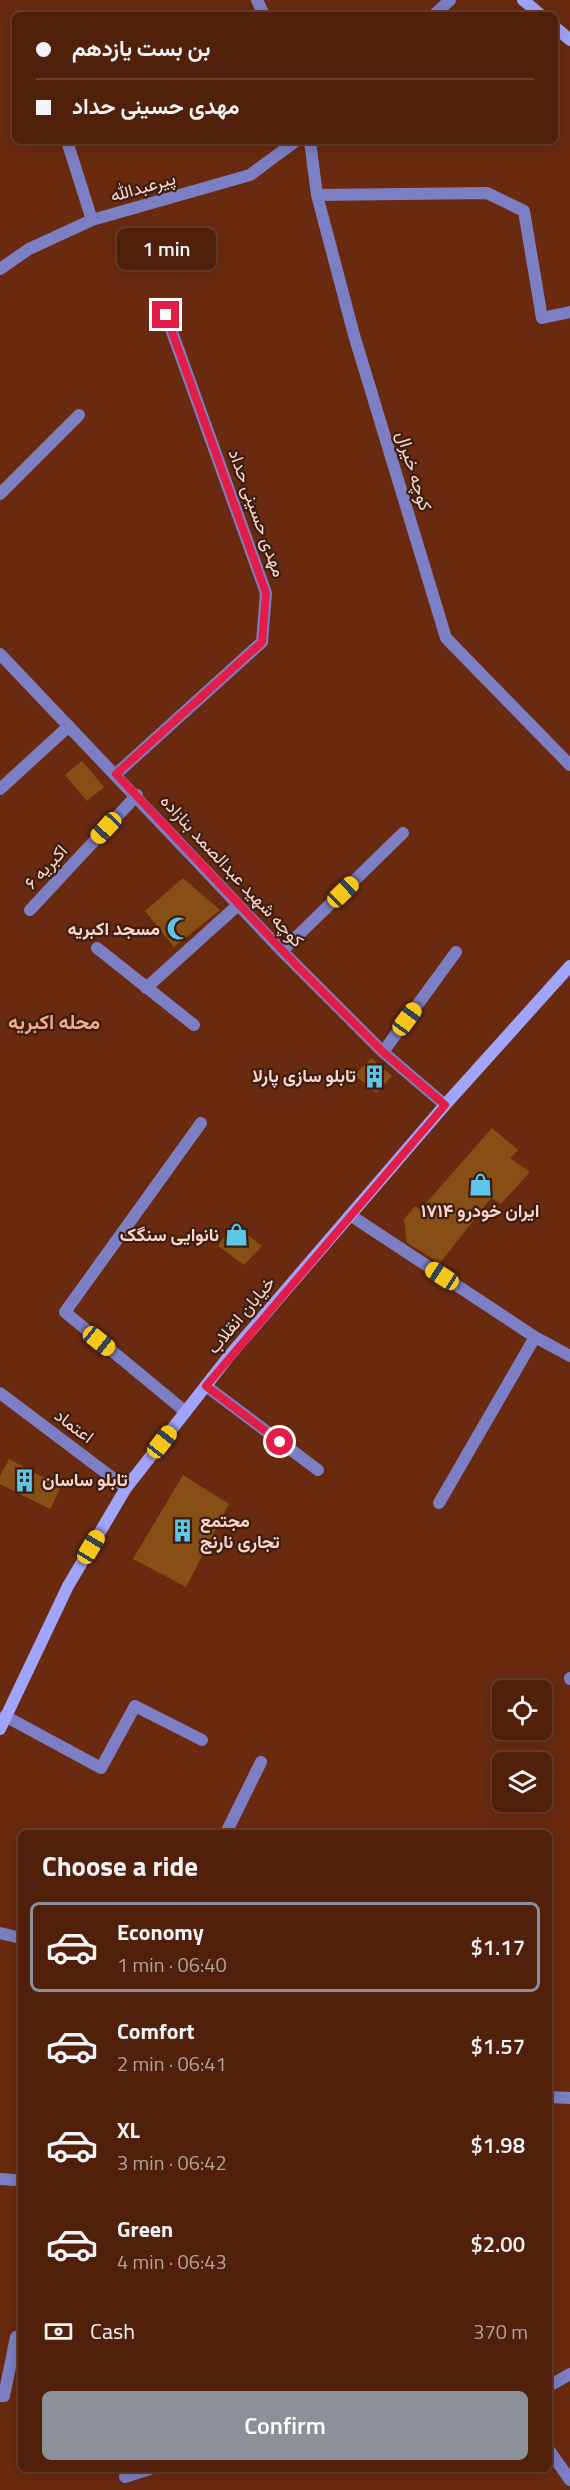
<!DOCTYPE html>
<meta charset="utf-8">
<style>
:root{--surface:#50200b;--page:#5a2d19;--text:#f1f3f6;--muted:#b4a39d;--line:#673e2c;--accent:#8c9099}
body{margin:0;font-family:"Titillium Web",Vazirmatn,sans-serif;background:var(--page);color:var(--text);height:100vh;display:flex;flex-direction:column;font-size:22px;white-space:nowrap}
*{box-sizing:border-box;margin:0}
p{font-size:20px;color:var(--muted)}
.icon{flex:none;width:33px;height:33px;fill:none;stroke:currentColor;stroke-width:2;stroke-linecap:round;stroke-linejoin:round}
.map{position:relative;flex:1;overflow:hidden}
.sheet{position:absolute;left:18px;top:1830px;width:534px;height:642px;display:flex;flex-direction:column;background:var(--surface);border-radius:9px;box-shadow:0 3px 15px #0003,0 0 0 2px var(--line)}
.sheet>*{flex:none}
.top-card{position:absolute;left:12px;top:12px;width:546px;height:132px;border-radius:9px;box-shadow:0 3px 15px #0003,0 0 0 2px var(--line);display:grid;align-content:center;height:132px;padding:0 24px;background:var(--surface)}
.tools{position:absolute;left:492px;top:1680px;display:grid;gap:12px}
.tools a{display:grid;place-items:center;width:60px;height:60px;border-radius:9px;background:var(--surface);box-shadow:0 3px 15px #0003,0 0 0 2px var(--line);font-size:30px}
.end{position:absolute;width:27px;height:27px;margin:-14px;border:8px solid #e11d48;background:#fff;box-shadow:0 0 0 3px #fff}
.from{border-radius:50%}
.bubble{position:absolute;height:42px;border-radius:9px;background:var(--surface);box-shadow:0 3px 15px #0003,0 0 0 2px var(--line);font-size:20px;font-weight:600;line-height:42px;text-align:center}
.car{position:absolute;width:18px;height:36px;margin:-18px -9px;border-radius:8px;box-shadow:0 0 4px 2px #0007;background:linear-gradient(#f5c518 24%,#345 0 40%,#f5c518 0 76%,#345 0 86%,#f5c518 0)}
.top-card b{display:flex;align-items:center;gap:21px;height:57px;font-size:22px}
.top-card b+b{border-top:2px solid var(--line)}
.top-card i{width:15px;height:15px;background:var(--text)}
ul{padding:0;list-style:none}
li{display:flex;align-items:center;gap:18px;height:90px;margin:0 12px 9px;padding:0 12px;border:3px solid transparent;border-radius:9px}
li div{flex:1}
li b{display:block;font-size:22px}
li em{font-style:normal;font-weight:600}
li.selected{border-color:var(--accent)}
li>.icon{width:54px;height:54px;stroke-width:1.5}
h2{padding:0 24px;font-size:27px;line-height:72px}
.pay{display:flex;align-items:center;gap:15px;height:66px;padding:0 24px;font-size:22px}
.pay p{margin-inline-start:auto}
.primary-button{display:flex;gap:12px;margin-top:auto;padding:12px 24px}
.primary-button a{flex:1;height:69px;border-radius:9px;background:var(--accent);color:#fff;font-size:24px;font-weight:600;line-height:69px;text-align:center}
.map>svg:first-child{display:block}
.building{fill:#874f16}
.lines{fill:none;stroke-linecap:round;stroke-linejoin:round}
.street{stroke:#7c7fc3;stroke-width:12}
.secondary{stroke:#a0a4fa;stroke-width:12}
.route{stroke:#e11d48;stroke-width:8}
.labels{text-anchor:middle;stroke-width:4.5;stroke-linejoin:round;paint-order:stroke}
.street-label{font-size:18px;fill:#fed6c7;stroke:#3b1e13}
.poi-label{font-size:18px;font-weight:bold;fill:#fed6c7;stroke:#3b1e13;text-anchor:end}
.neighbourhood-label{font-size:20px;font-weight:bold;fill:#f5a98c;stroke:#3b1e13}
</style>
<div class="map">
<svg width="570" height="2490" viewBox="0 0 570 2490">
<rect width="100%" height="100%" fill="#6a2a0f"/>
<!-- building -->
<path class="building" d="M82 761 104 787 87 801 65 775Z
M183 878 220 910 174 947 145 911Z
M371 1058 392 1076 376 1093 355 1075Z
M492 1128 518 1150 510 1158 530 1172 501 1204 491 1198 440 1263 407 1243 404 1219 415 1206 420 1210Z
M233 1224 262 1246 244 1265 218 1246Z
M9 1459 61 1487 50 1509 0 1484V1476Z
M183 1475 229 1504 186 1587 133 1559Z"/>
<g class="lines">
<!-- street -->
<path class="street" d="M257 0 264 15
M434 15 450 0
M67 141 92 220
M310 141 317 195 354 335 446 638 570 765
M317 195 487 193 524 211 542 318 570 312
M0 269 29 249 92 220 250 175 296 141
M0 494 79 415
M0 654 282 951 383 1052 445 1105
M116 774 262 642 266 593 166 315
M0 789 69 726
M30 910 137 795
M97 948 194 1025
M282 951 403 833
M146 988 238 905
M383 1052 456 952
M350 1215 535 1337 570 1356
M206 1386 318 1470
M0 1393 126 1488
M186 1412 65 1312 201 1123
M439 1503 535 1337
M570 1679V1678
M5 1716 101 1768 135 1706 202 1740
M226 1833 261 1762
M0 1933 21 1938
M549 2097 570 2098
M0 2179 14 2180
M549 2386 570 2374
M0 2396H4L16 2337 21 2338
M549 2450 570 2480
M125 2477 150 2469"/>
<!-- secondary -->
<path class="secondary" d="M523 0 541 15
M555 27 570 40
M0 1729 68 1586 126 1488 229 1356 445 1105 570 966"/>
</g>
<g class="lines">
<!-- route -->
<path class="route" d="M166 315 266 593 262 642 116 774 299 968 383 1052 445 1105 206 1386 280 1442"/>
</g>
<!-- icons -->
<defs>
<symbol id="mosque-bare" viewBox="-9 -9 18 18"><path d="M3.5-4.9A6 6 0 1 0 3.5 4.9A5 5 0 1 1 3.5-4.9Z" fill="#5dc7e8" stroke="#3b1e13" stroke-width="2.5" paint-order="stroke"/></symbol>
<symbol id="building-bare" viewBox="-9 -9 18 18"><path d="M-4-6H4V6H1V3H-1V6H-4ZM-2.5-4.3h1.7v1.8h-1.7ZM.8-4.3h1.7v1.8H.8ZM-2.5-1h1.7V.8h-1.7ZM.8-1h1.7V.8H.8Z" fill="#5dc7e8" stroke="#3b1e13" stroke-width="2.5" paint-order="stroke"/></symbol>
<symbol id="shop-bare" viewBox="-9 -9 18 18"><path d="M-5-2.5h2.3a2.7 3.5 0 0 1 5.4 0H5L5.5 6h-11ZM-1.5-2.5h3a1.5 2.3 0 0 0-3 0Z" fill="#5dc7e8" stroke="#3b1e13" stroke-width="2.5" paint-order="stroke"/></symbol>
</defs>
<g fill-rule="evenodd">
<use href="#mosque-bare" x="162" y="912" width="33" height="33"/>
<use href="#building-bare" x="358" y="1060" width="33" height="33"/>
<use href="#shop-bare" x="464" y="1168" width="33" height="33"/>
<use href="#shop-bare" x="220" y="1218" width="33" height="33"/>
<use href="#building-bare" x="8" y="1464" width="33" height="33"/>
<use href="#building-bare" x="166" y="1514" width="33" height="33"/>
</g>
<g class="labels">
<!-- street labels -->
<g class="street-label">
<text transform="translate(143 187) rotate(-16)" y="6">پیرعبدالله</text>
<text transform="translate(414 471) rotate(73)" y="6">کوچه خیرال</text>
<text transform="translate(257 513) rotate(70)" y="6">مهدی حسینی حداد</text>
<text transform="translate(46 867) rotate(-47)" y="6">اکبریه ۶</text>
<text transform="translate(232 871) rotate(47)" y="6">کوچه شهید عبدالصمد بنازاده</text>
<text transform="translate(241 1315) rotate(-50)" y="6">خیابان انقلاب</text>
<text transform="translate(74 1426) rotate(37)" y="6">اعتماد</text>
</g>
<!-- poi labels -->
<g class="poi-label">
<text x="160" y="935">مسجد اکبریه</text>
<text x="356" y="1082">تابلو سازی پارلا</text>
<text x="480" y="1217" text-anchor="middle">ایران خودرو ۱۷۱۴</text>
<text x="219" y="1241">نانوایی سنگک</text>
<text x="42" y="1486" text-anchor="start">تابلو ساسان</text>
<text x="200" y="1527" text-anchor="start">مجتمع<tspan x="200" dy="21">تجاری نارنج</tspan></text>
</g>
<!-- neighbourhood labels -->
<g class="neighbourhood-label">
<text x="54" y="1029">محله اکبریه</text>
</g>
</g>
</svg>
<div class="tools">
<a><svg class="icon" aria-label="locate" viewBox="0 0 24 24"><circle cx="12" cy="12" r="6"/><path d="M12 2v4M12 18v4M2 12h4M18 12h4"/></svg></a>
<a><svg class="icon" aria-label="layers" viewBox="0 0 24 24"><path d="M12 4l9 5-9 5-9-5zM3 14l9 5 9-5"/></svg></a>
</div>
<i class="end from" style="left:280px;top:1442px"></i>
<i class="end" style="left:166px;top:315px"></i>
<div class="bubble" style="left:117px;top:228px;width:99px">1 min</div>
<i class="car" style="left:106px;top:828px;rotate:223deg"></i>
<i class="car" style="left:343px;top:892px;rotate:46deg"></i>
<i class="car" style="left:407px;top:1019px;rotate:36deg"></i>
<i class="car" style="left:442px;top:1276px;rotate:303deg"></i>
<i class="car" style="left:99px;top:1341px;rotate:129deg"></i>
<i class="car" style="left:162px;top:1442px;rotate:38deg"></i>
<i class="car" style="left:91px;top:1547px;rotate:31deg"></i>
<div class="top-card">
<b><i class="from"></i>بن بست یازدهم</b>
<b><i></i>مهدی حسینی حداد</b>
</div>
<section class="sheet">
<h2>Choose a ride</h2>
<ul>
<li class="selected"><svg class="icon" aria-label="car" viewBox="0 0 24 24"><path d="M5 17H2v-5l4-1 3-4h7l3 4 3 1v5h-3M9 17h6M6 11h13"/><circle cx="7" cy="17" r="2"/><circle cx="17" cy="17" r="2"/></svg><div><b>Economy</b><p>1 min · 06:40</p></div><em>$1.17</em></li>
<li><svg class="icon" aria-label="car" viewBox="0 0 24 24"><path d="M5 17H2v-5l4-1 3-4h7l3 4 3 1v5h-3M9 17h6M6 11h13"/><circle cx="7" cy="17" r="2"/><circle cx="17" cy="17" r="2"/></svg><div><b>Comfort</b><p>2 min · 06:41</p></div><em>$1.57</em></li>
<li><svg class="icon" aria-label="car" viewBox="0 0 24 24"><path d="M5 17H2v-5l4-1 3-4h7l3 4 3 1v5h-3M9 17h6M6 11h13"/><circle cx="7" cy="17" r="2"/><circle cx="17" cy="17" r="2"/></svg><div><b>XL</b><p>3 min · 06:42</p></div><em>$1.98</em></li>
<li><svg class="icon" aria-label="car" viewBox="0 0 24 24"><path d="M5 17H2v-5l4-1 3-4h7l3 4 3 1v5h-3M9 17h6M6 11h13"/><circle cx="7" cy="17" r="2"/><circle cx="17" cy="17" r="2"/></svg><div><b>Green</b><p>4 min · 06:43</p></div><em>$2.00</em></li>
</ul>
<div class="pay"><svg class="icon" aria-label="cash" viewBox="0 0 24 24"><path d="M3 7h18v10H3z"/><circle cx="12" cy="12" r="2"/></svg>Cash<p>370 m</p></div>
<div class="primary-button"><a>Confirm</a></div>
</section>
</div>
